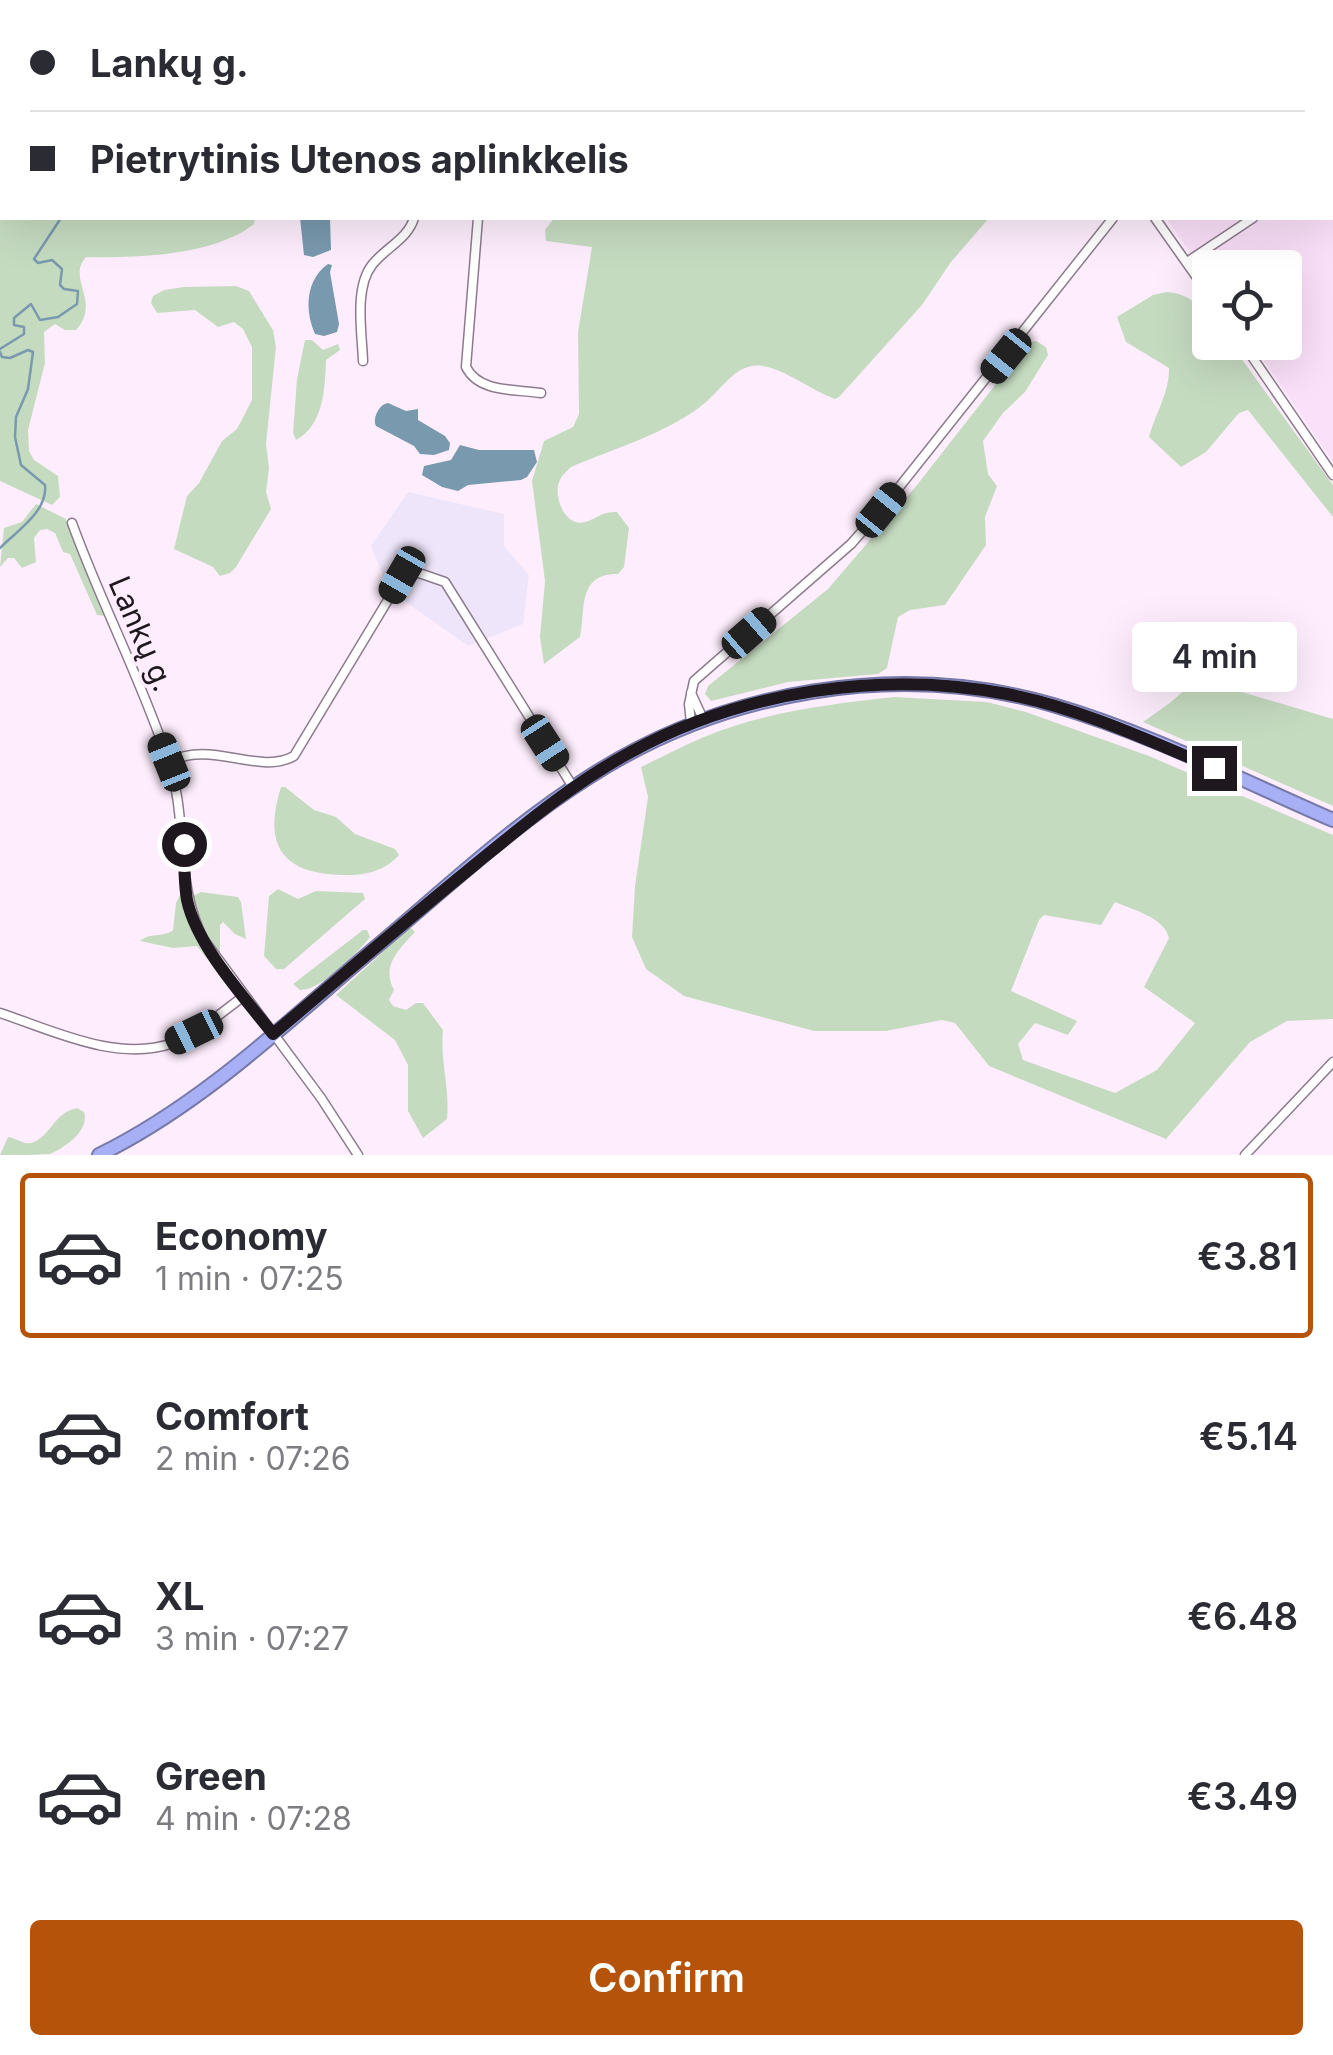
<!DOCTYPE html>
<meta charset="utf-8">
<style>
:root{--surface:#fff;--page:#f7f7f7;--text:#2b2b33;--muted:#7c7c81;--line:#e1e1e2;--accent:#b45309}
body{margin:0;font-family:Inter,sans-serif;background:var(--page);color:var(--text);height:100vh;display:flex;flex-direction:column;font-size:38px;white-space:nowrap}
*{box-sizing:border-box;margin:0}
p{font-size:32px;color:var(--muted)}
.icon{flex:none;width:55px;height:55px;fill:none;stroke:currentColor;stroke-width:2;stroke-linecap:round;stroke-linejoin:round}
.map{position:relative;height:1155px;overflow:hidden}
.panel{display:flex;flex-direction:column;background:var(--surface);flex:1}
.panel>*{flex:none}
.top-card{position:absolute;left:0px;top:0px;width:1335px;height:220px;box-shadow:0 10px 40px #0002;display:grid;align-content:center;height:220px;padding:0 30px;background:var(--surface)}
.controls{position:absolute;left:1192px;top:250px;display:grid;gap:20px}
.controls a{display:grid;place-items:center;width:110px;height:110px;border-radius:10px;background:var(--surface);box-shadow:0 10px 40px #0002;font-size:50px}
.end{position:absolute;width:45px;height:45px;margin:-22px;border:12px solid #1e171e;background:#fff;box-shadow:0 0 0 5px #fff}
.from{border-radius:50%}
.bubble{position:absolute;height:70px;border-radius:10px;background:var(--surface);box-shadow:0 10px 40px #0002;font-size:32px;font-weight:600;line-height:70px;text-align:center}
.car{position:absolute;width:30px;height:60px;margin:-30px -15px;border-radius:12px;box-shadow:0 0 8px 2px #0007;background:linear-gradient(#222 24%,#8ab4d8 0 40%,#222 0 76%,#8ab4d8 0 86%,#222 0)}
.top-card b{display:flex;align-items:center;gap:35px;height:95px;font-size:38px}
.top-card b+b{border-top:2px solid var(--line)}
.top-card i{width:25px;height:25px;background:var(--text)}
ul{padding:18px 0 0;list-style:none}
li{display:flex;align-items:center;gap:30px;height:165px;margin:0 20px 15px;padding:0 10px;border:5px solid transparent;border-radius:10px}
li div{flex:1}
li b{display:block;font-size:38px}
li em{font-style:normal;font-weight:600}
li.current{border-color:var(--accent)}
li>.icon{width:90px;height:90px;stroke-width:1.5}
.primary-button{display:flex;gap:20px;margin-top:auto;padding:20px 30px}
.primary-button a{flex:1;height:115px;border-radius:10px;background:var(--accent);color:#fff;font-size:40px;font-weight:600;line-height:115px;text-align:center}
.map>svg:first-child{display:block}
.commercial{fill:#eee5fa}
.built{fill:#fae0f9}
.green{fill:#c5dbc0;fill-rule:evenodd}
.water{fill:#7999ae}
.lines{fill:none;stroke-linecap:round;stroke-linejoin:round}
.stream{stroke:#7999ae;stroke-width:2.5}
.street-casing{stroke:#8d7b8d;stroke-width:11}
.highway-casing{stroke:#777aa9;stroke-width:16}
.street{stroke:#fff;stroke-width:8}
.highway{stroke:#a7b0f4;stroke-width:12}
.route{stroke:#1e171e;stroke-width:12}
.labels{text-anchor:middle;stroke-width:8;stroke-linejoin:round;paint-order:stroke}
.street-label{font-size:30px;fill:#1e171e;stroke:#feeefd}
</style>
<div class="map">
<svg width="1333" height="1155" viewBox="0 0 1333 1155">
<rect width="100%" height="100%" fill="#feeefd"/>
<!-- commercial -->
<path class="commercial" d="M408 492 504 514V546L529 575 523 624 468 646 389 590 371 546Z"/>
<!-- built -->
<path class="built" d="M1333 45V462L1252 343 1285 342V268H1210V281L1166 218H1332Z"/>
<!-- green -->
<path class="green" d="M0 0 84 2H2V218H255L254 224C214 256 136 258 86 257 66 279 102 301 76 330H65L55 324 44 332 45 363 28 430 29 451 34 460 58 476 60 497 52 505 0 481Z
M554 218H989L951 262 922 305 839 397 835 399C813 391 784 369 763 366 737 362 723 388 706 402 669 433 615 448 571 467 567 471 562 475 560 480 552 495 565 528 585 522 599 518 600 512 617 512L629 528 624 567 618 574C576 573 586 613 580 637L544 664 540 637 545 581 532 481 544 441 573 427 579 414 578 332 592 247 546 241 545 230Z
M236 286 249 291 273 330 276 347 266 444 269 468 266 492 271 509 236 567 230 573 220 576 213 567 174 549 187 496 199 483 222 441 237 429 252 400V347L243 329 234 322 218 327 195 310 157 313 151 303 153 296 164 290 184 287Z
M1167 292C1188 294 1197 303 1210 318V342L1230 343 1333 485V517L1248 410 1239 413 1206 452 1181 467 1149 437C1155 414 1170 391 1169 368L1126 342 1117 317 1153 295Z
M305 340H312L323 350 338 344 340 350 326 360C325 388 324 425 296 440L293 433 297 379Z
M1036 341 1046 347 1048 355 1025 392 1003 413 983 441 988 474 997 486 985 517 986 545 945 605 910 610 898 617 887 668 878 674 788 682 711 701 705 694 708 686 828 589 917 485 1028 343Z
M36 504 66 519 107 616 97 615 70 554 63 552 55 533 47 529 40 530 34 538 36 562 22 568 14 558H8L0 567 4 528 22 522Z
M1213 665 1228 684 1242 692 1333 719V806L1143 722 1171 702Z
M894 697 987 702 1026 712 1149 756 1333 835V1019L1287 1021 1250 1042 1166 1139 989 1066 955 1023 942 1020 886 1031H814L684 996 646 969 632 937 635 886 648 797 641 767C662 757 683 746 704 737 763 712 831 704 894 697ZM1115 902C1133 910 1164 917 1169 938L1144 987 1195 1023 1157 1070 1115 1093 1023 1060 1018 1044 1035 1023 1068 1035 1077 1021 1011 991 1039 920 1044 915 1101 925Z
M281 787H285L314 810 336 817 355 834 395 849 399 855C384 872 363 876 341 875 281 873 263 845 281 787Z
M278 889 298 899 316 891 363 893 365 899 284 969H276L264 956 269 896Z
M201 892 238 897 241 902 246 939 235 934 223 922 220 925V957L198 920 191 897Z
M181 893H184L190 921 225 971 219 974 197 946 173 948 140 941C151 932 163 938 173 930L176 903Z
M410 927 415 932C399 949 381 966 394 990L389 1000 393 1006 406 1010 416 1003H423L443 1030C440 1061 450 1088 447 1119L423 1138 408 1111V1065L395 1040 336 995Z
M363 930H367L370 937C358 953 320 991 300 990L293 984Z
M77 1108 84 1112C90 1130 66 1147 50 1154 38 1155 14 1155 0 1155L8 1137C16 1138 24 1145 31 1143 51 1137 53 1113 77 1108Z"/>
<!-- water -->
<path class="water" d="M300 218H330L331 250 313 257 304 255Z
M328 264 332 265 330 272 339 324 337 332 324 336 315 334C304 310 306 279 328 264Z
M388 403 406 411 418 409V420L445 436 450 443 449 450 434 455 420 454 414 446 376 426C372 419 379 404 388 403Z
M460 445 479 450H534L537 462 527 477 521 480 468 485 458 491 442 487 422 475 424 466 451 460Z"/>
<g class="lines">
<!-- stream -->
<path class="stream" d="M0 55 2 56
M0 349 24 334V327L14 325V318L31 304 40 320 58 317 77 304 78 291 64 289 60 285 62 269 52 260 38 263 34 259 61 218
M0 352 2 357 10 358 28 350 33 352 28 389 16 417 15 437 21 465 45 485C48 511 17 531 0 548"/>
<defs>
<path id="street" d="M217 0 219 2
M1004 0 1006 2
M93 2 108 0
M442 2 443 0
M683 2 684 0
M1332 164H1333
M478 218 466 367C479 393 515 389 541 393
M1155 218 1210 296
M1187 262 1253 218
M1242 342 1333 475
M363 361C362 333 354 288 372 265 385 248 408 239 414 218
M72 523C101 603 141 679 168 760 189 819 174 884 204 940L321 1098 358 1155
M691 693 703 719
M691 723 689 704 694 681 851 544 881 510 1113 218
M169 762C211 739 259 776 294 756L403 575 419 573 445 582 573 787
M0 1013C52 1030 117 1063 173 1043 199 1033 222 1012 244 996
M1245 1155 1333 1062"/>
<path id="highway" d="M99 1155C203 1104 288 1021 376 947 445 889 513 825 589 777 724 690 898 660 1053 705 1149 733 1241 780 1333 820"/>
</defs>
<!-- street casing -->
<use href="#street" class="street-casing"/>
<!-- highway casing -->
<use href="#highway" class="highway-casing"/>
<!-- street -->
<use href="#street" class="street"/>
<!-- highway -->
<use href="#highway" class="highway"/>
</g>
<g class="lines">
<!-- route -->
<path class="route" d="M184 844C184 863 184 882 187 900 197 946 244 997 273 1034 341 977 408 919 477 863 526 823 575 782 631 752 742 691 882 670 1007 694 1079 708 1146 739 1214 768"/>
</g>
<g class="labels">
<!-- street labels -->
<g class="street-label">
<text transform="translate(141 634) rotate(67)" y="10">Lankų g.</text>
</g>
</g>
</svg>
<div class="controls">
<a><svg class="icon" aria-label="locate" viewBox="0 0 24 24"><circle cx="12" cy="12" r="6"/><path d="M12 2v4M12 18v4M2 12h4M18 12h4"/></svg></a>
</div>
<i class="end from" style="left:184px;top:844px"></i>
<i class="end" style="left:1214px;top:768px"></i>
<div class="bubble" style="left:1132px;top:622px;width:165px">4 min</div>
<i class="car" style="left:1006px;top:356px;rotate:219deg"></i>
<i class="car" style="left:881px;top:510px;rotate:39deg"></i>
<i class="car" style="left:402px;top:575px;rotate:210deg"></i>
<i class="car" style="left:749px;top:633px;rotate:49deg"></i>
<i class="car" style="left:545px;top:743px;rotate:147deg"></i>
<i class="car" style="left:169px;top:762px;rotate:338deg"></i>
<i class="car" style="left:194px;top:1032px;rotate:244deg"></i>
<div class="top-card">
<b><i class="from"></i>Lankų g.</b>
<b><i></i>Pietrytinis Utenos aplinkkelis</b>
</div>
</div>
<section class="panel">
<ul>
<li class="current"><svg class="icon" aria-label="car" viewBox="0 0 24 24"><path d="M5 17H2v-5l4-1 3-4h7l3 4 3 1v5h-3M9 17h6M6 11h13"/><circle cx="7" cy="17" r="2"/><circle cx="17" cy="17" r="2"/></svg><div><b>Economy</b><p>1 min · 07:25</p></div><em>€3.81</em></li>
<li><svg class="icon" aria-label="car" viewBox="0 0 24 24"><path d="M5 17H2v-5l4-1 3-4h7l3 4 3 1v5h-3M9 17h6M6 11h13"/><circle cx="7" cy="17" r="2"/><circle cx="17" cy="17" r="2"/></svg><div><b>Comfort</b><p>2 min · 07:26</p></div><em>€5.14</em></li>
<li><svg class="icon" aria-label="car" viewBox="0 0 24 24"><path d="M5 17H2v-5l4-1 3-4h7l3 4 3 1v5h-3M9 17h6M6 11h13"/><circle cx="7" cy="17" r="2"/><circle cx="17" cy="17" r="2"/></svg><div><b>XL</b><p>3 min · 07:27</p></div><em>€6.48</em></li>
<li><svg class="icon" aria-label="car" viewBox="0 0 24 24"><path d="M5 17H2v-5l4-1 3-4h7l3 4 3 1v5h-3M9 17h6M6 11h13"/><circle cx="7" cy="17" r="2"/><circle cx="17" cy="17" r="2"/></svg><div><b>Green</b><p>4 min · 07:28</p></div><em>€3.49</em></li>
</ul>
<div class="primary-button"><a>Confirm</a></div>
</section>
